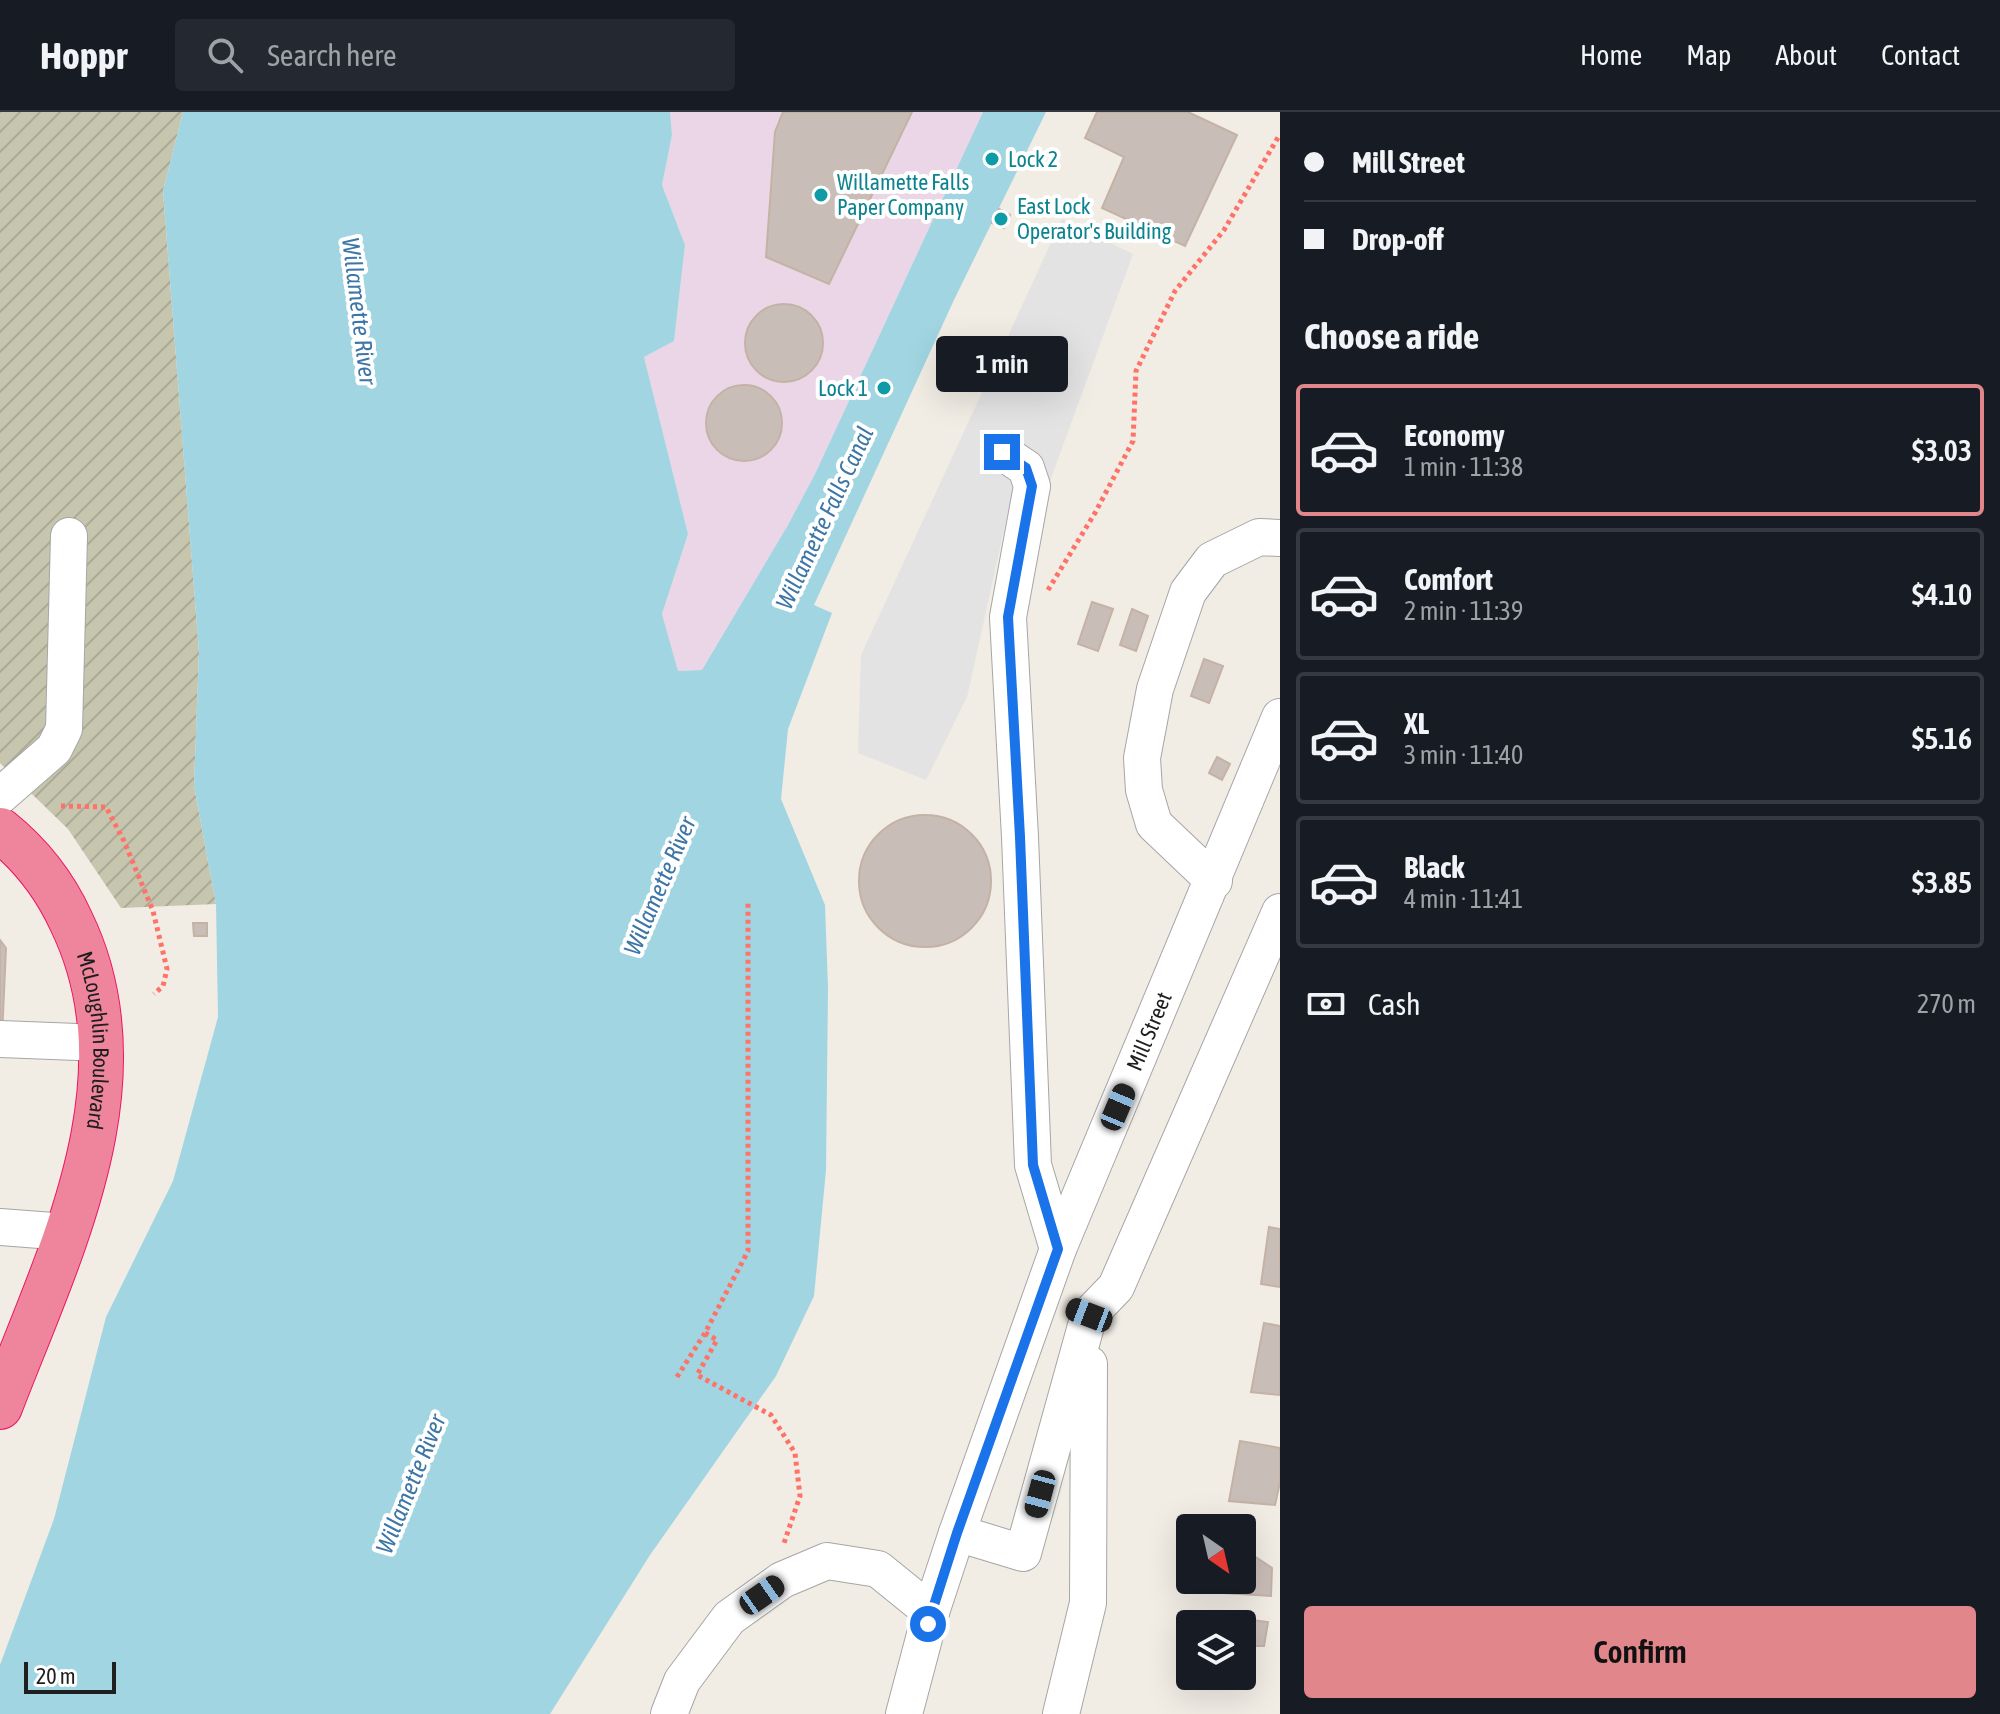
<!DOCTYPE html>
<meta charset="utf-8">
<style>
:root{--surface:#171b24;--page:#242831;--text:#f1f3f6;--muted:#9ea1a6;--line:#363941;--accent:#e1868a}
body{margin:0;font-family:"Asap Condensed",sans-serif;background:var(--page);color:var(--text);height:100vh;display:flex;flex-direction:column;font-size:30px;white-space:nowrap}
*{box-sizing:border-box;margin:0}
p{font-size:26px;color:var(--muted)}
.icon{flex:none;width:44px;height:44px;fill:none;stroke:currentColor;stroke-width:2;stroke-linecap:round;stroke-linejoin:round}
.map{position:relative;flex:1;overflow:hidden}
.side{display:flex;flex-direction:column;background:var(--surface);width:720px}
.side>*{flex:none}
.banner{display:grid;align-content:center;height:176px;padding:0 24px;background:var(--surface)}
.needle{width:52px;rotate:146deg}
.tools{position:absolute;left:1176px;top:1402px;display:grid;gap:16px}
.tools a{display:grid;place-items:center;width:80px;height:80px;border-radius:8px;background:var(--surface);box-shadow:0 8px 32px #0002;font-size:40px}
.scale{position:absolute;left:24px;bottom:20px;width:92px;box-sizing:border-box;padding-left:8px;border:4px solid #1f1f1f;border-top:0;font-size:22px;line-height:28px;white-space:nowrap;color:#1f1f1f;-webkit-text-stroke:6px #fff;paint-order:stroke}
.end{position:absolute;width:36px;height:36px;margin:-18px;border:10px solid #1a73e8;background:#fff;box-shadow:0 0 0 4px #fff}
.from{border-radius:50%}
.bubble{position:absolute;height:56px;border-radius:8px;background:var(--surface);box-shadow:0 8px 32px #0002;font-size:26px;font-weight:600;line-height:56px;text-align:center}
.car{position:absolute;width:24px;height:48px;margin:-24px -12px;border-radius:10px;box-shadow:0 0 6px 2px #0007;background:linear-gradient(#222 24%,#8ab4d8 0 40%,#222 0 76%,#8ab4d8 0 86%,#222 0)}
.banner b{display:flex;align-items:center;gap:28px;height:76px;font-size:30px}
.banner b+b{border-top:2px solid var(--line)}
.banner i{width:20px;height:20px;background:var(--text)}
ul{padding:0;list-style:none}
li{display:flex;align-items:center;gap:24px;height:132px;margin:0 16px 12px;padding:0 8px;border:4px solid var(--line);border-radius:8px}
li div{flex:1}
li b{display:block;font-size:30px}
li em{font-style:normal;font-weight:600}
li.current{border-color:var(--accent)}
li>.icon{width:72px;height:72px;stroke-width:1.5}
h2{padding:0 24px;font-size:36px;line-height:96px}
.pay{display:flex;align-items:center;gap:20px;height:88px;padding:0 24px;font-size:30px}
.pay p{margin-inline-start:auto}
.primary-button{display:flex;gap:16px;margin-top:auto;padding:16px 24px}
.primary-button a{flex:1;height:92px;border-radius:8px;background:var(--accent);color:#111;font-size:32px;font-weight:600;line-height:92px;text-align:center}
header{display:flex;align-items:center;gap:48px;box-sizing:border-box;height:112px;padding:0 40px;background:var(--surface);border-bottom:2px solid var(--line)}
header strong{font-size:38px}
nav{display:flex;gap:44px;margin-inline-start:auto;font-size:28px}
.search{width:560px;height:72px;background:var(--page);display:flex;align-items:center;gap:20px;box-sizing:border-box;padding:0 28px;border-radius:8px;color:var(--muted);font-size:30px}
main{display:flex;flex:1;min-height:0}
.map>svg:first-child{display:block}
.industrial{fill:#ead6e7}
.construction{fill:url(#construction-furrows)}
.parking{fill:#e3e3e3}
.water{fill:#a1d5e2}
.building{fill:#c9beb7;stroke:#c4b2a5;stroke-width:2}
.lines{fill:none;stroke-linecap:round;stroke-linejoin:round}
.minor-casing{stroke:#a6a6a6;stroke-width:38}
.highway-casing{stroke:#eb1565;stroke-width:46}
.path{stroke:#ff7267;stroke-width:5;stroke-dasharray:4 4;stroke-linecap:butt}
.minor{stroke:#fff;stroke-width:36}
.highway{stroke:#ef859c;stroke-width:44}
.route{stroke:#1a73e8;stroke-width:10}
.culture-dot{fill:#0f9aa8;stroke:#fff;stroke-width:3}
.labels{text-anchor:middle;stroke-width:8;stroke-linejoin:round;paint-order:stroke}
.culture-label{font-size:22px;fill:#0d838f;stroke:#fff;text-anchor:start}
.street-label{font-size:22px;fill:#1f1f1f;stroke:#fff}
.water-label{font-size:24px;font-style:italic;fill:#3d76a7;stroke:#fff}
</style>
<header>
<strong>Hoppr</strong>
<div class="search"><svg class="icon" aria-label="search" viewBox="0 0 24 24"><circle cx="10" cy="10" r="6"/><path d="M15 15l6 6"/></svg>Search here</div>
<nav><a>Home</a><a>Map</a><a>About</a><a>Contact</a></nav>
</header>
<main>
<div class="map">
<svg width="1280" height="1602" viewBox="0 0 1280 1602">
<defs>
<pattern id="construction-furrows" width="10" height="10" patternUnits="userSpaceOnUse" patternTransform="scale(2)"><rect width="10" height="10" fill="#c6c6af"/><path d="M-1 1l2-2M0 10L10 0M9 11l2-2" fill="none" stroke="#aaaa96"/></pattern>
</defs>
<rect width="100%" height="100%" fill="#f1ece4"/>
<!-- industrial -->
<path class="industrial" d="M670 0H983L815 362 788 413 702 558 678 559 662 502 688 422 644 245 674 229 685 133 662 73 672 23Z"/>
<!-- construction -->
<path class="construction" d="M0 0H183L163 79 199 540 194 674 216 792 121 796 68 717 0 651Z"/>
<!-- parking -->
<path class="parking" d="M1062 107 1133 142 1047 377H1013L967 585 926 668 858 641 861 543Z"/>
<!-- water -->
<path class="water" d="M183 0H670L672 23 662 73 685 133 674 229 644 245 688 422 662 502 678 559 702 558 788 413 815 362 983 0H1046L953 190 814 493 832 501 788 617 781 687 825 793 828 876 826 1058 814 1184 776 1264 650 1443 550 1602H0V1553L54 1407 106 1205 173 1069 218 905 216 792 194 674 199 540 163 79Z"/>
<!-- building -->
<path class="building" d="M783 0H912L829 172 766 145 775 20Z
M1097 0H1188L1237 23 1185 134 1102 96 1124 45 1085 26Z
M999 97 1010 103 1004 116 992 111Z
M745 231a39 39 0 1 1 78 0a39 39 0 1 1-78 0Z
M706 311a38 38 0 1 1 76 0a38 38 0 1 1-76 0Z
M1092 490 1113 497 1098 539 1078 532Z
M1132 497 1148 504 1136 539 1120 533Z
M1204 547 1223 554 1209 591 1191 584Z
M1217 645 1230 652 1222 668 1209 661Z
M859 769a66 66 0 1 1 132 0a66 66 0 1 1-132 0Z
M193 811H207V824H194Z
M0 828 6 836 2 925H0Z
M1269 1115 1280 1117V1175L1261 1172Z
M1264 1211 1280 1214V1283L1251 1280Z
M1240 1329 1280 1336V1370L1275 1393 1229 1389Z
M1242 1436 1272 1456 1271 1484 1224 1481 1225 1468H1242Z
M1214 1503 1268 1510 1264 1534H1252L1251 1540H1245L1242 1553V1512H1213Z"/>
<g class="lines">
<defs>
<g id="minor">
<path d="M1002 340 1026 356 1032 374 1008 505 1020 725 1033 1053 1058 1137"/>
<path d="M0 684 54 637 64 617 69 424"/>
<path d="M1214 769 1154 712 1144 678 1142 646 1155 577 1188 480 1212 448 1259 425 1280 426"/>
<path d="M0 927 103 931"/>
<path d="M0 1115 66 1120"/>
<path d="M957 1421 1023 1441 1089 1203 1116 1175 1280 800"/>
<path d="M669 1602 682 1569 729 1506 782 1468 827 1449 878 1457 931 1500"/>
<path id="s1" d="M904 1602 931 1500 957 1421 1058 1137 1280 605"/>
<path d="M1061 1602 1088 1491 1089 1252"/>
</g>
<g id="highway">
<path id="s2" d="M0 718C30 742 55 774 71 809 149 969 58 1143 0 1295"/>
</g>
</defs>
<!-- minor casing -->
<use href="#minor" class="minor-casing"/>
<!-- highway casing -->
<use href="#highway" class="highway-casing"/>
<!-- path -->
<path class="path" d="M1048 478 1095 401 1133 329 1136 259 1175 179 1224 118 1280 22
M61 694 106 695 124 729 153 799 167 857 163 874 154 882
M705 1221 717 1228 697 1263 771 1303 795 1341 800 1384 783 1434
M677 1265 705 1221 748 1139V788"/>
<!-- minor -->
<use href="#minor" class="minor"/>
<!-- highway -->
<use href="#highway" class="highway"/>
</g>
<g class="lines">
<!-- route -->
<path class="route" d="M928 1512 957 1421 1058 1137 1033 1053 1020 725 1008 505 1032 374 1026 356 1002 340"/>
</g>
<!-- markers -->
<g class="culture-dot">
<circle cx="992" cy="47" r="8"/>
<circle cx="821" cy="83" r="8"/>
<circle cx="1001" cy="107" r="8"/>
<circle cx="884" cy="276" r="8"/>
</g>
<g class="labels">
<!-- culture labels -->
<g class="culture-label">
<text x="1008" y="55">Lock 2</text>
<text x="837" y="78">Willamette Falls<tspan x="837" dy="25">Paper Company</tspan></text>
<text x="1017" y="102">East Lock<tspan x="1017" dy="25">Operator's Building</tspan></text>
<text x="868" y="284" text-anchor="end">Lock 1</text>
</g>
<!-- street labels -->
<g class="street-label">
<text dy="8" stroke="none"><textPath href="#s1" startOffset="726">Mill Street</textPath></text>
<text dy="8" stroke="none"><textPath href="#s2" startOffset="240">McLoughlin Boulevard</textPath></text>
</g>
<!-- water labels -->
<g class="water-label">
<text transform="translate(359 199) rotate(83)" y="8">Willamette River</text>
<text transform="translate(825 406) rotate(-65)" y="8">Willamette Falls Canal</text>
<text transform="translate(660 774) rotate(-67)" y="8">Willamette River</text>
<text transform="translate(411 1372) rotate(-68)" y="8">Willamette River</text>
</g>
</g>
</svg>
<div class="tools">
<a><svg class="needle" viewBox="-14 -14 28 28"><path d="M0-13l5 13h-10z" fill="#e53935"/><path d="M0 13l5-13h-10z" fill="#9ea1a6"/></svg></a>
<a><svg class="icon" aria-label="layers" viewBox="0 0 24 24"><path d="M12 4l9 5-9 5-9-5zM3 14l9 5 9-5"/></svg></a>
</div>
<div class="scale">20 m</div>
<i class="end from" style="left:928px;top:1512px"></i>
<i class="end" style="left:1002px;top:340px"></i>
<div class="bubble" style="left:936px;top:224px;width:132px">1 min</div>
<i class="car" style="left:1118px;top:995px;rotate:23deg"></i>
<i class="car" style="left:1089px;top:1203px;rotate:291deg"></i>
<i class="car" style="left:1040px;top:1382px;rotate:195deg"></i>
<i class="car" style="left:762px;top:1483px;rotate:55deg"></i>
</div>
<section class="side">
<div class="banner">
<b><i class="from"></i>Mill Street</b>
<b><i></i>Drop-off</b>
</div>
<h2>Choose a ride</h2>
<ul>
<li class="current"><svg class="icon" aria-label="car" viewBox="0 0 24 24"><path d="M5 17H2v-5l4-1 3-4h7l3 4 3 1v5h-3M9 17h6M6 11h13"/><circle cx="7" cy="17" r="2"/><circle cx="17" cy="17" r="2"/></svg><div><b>Economy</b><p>1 min · 11:38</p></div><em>$3.03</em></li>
<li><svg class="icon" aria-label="car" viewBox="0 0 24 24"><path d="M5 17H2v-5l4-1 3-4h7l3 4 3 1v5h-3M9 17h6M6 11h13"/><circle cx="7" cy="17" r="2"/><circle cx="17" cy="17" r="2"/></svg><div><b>Comfort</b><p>2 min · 11:39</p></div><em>$4.10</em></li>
<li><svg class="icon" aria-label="car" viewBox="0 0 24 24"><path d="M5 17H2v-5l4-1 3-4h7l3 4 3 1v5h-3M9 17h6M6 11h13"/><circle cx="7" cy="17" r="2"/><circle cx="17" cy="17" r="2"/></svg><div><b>XL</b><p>3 min · 11:40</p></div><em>$5.16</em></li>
<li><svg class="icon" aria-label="car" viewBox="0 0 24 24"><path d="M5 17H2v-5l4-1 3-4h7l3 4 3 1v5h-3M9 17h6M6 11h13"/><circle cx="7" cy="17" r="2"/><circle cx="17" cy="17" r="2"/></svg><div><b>Black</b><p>4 min · 11:41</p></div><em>$3.85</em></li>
</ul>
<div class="pay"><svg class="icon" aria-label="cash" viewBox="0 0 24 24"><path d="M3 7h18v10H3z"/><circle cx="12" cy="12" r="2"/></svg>Cash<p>270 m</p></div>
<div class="primary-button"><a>Confirm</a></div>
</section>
</main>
